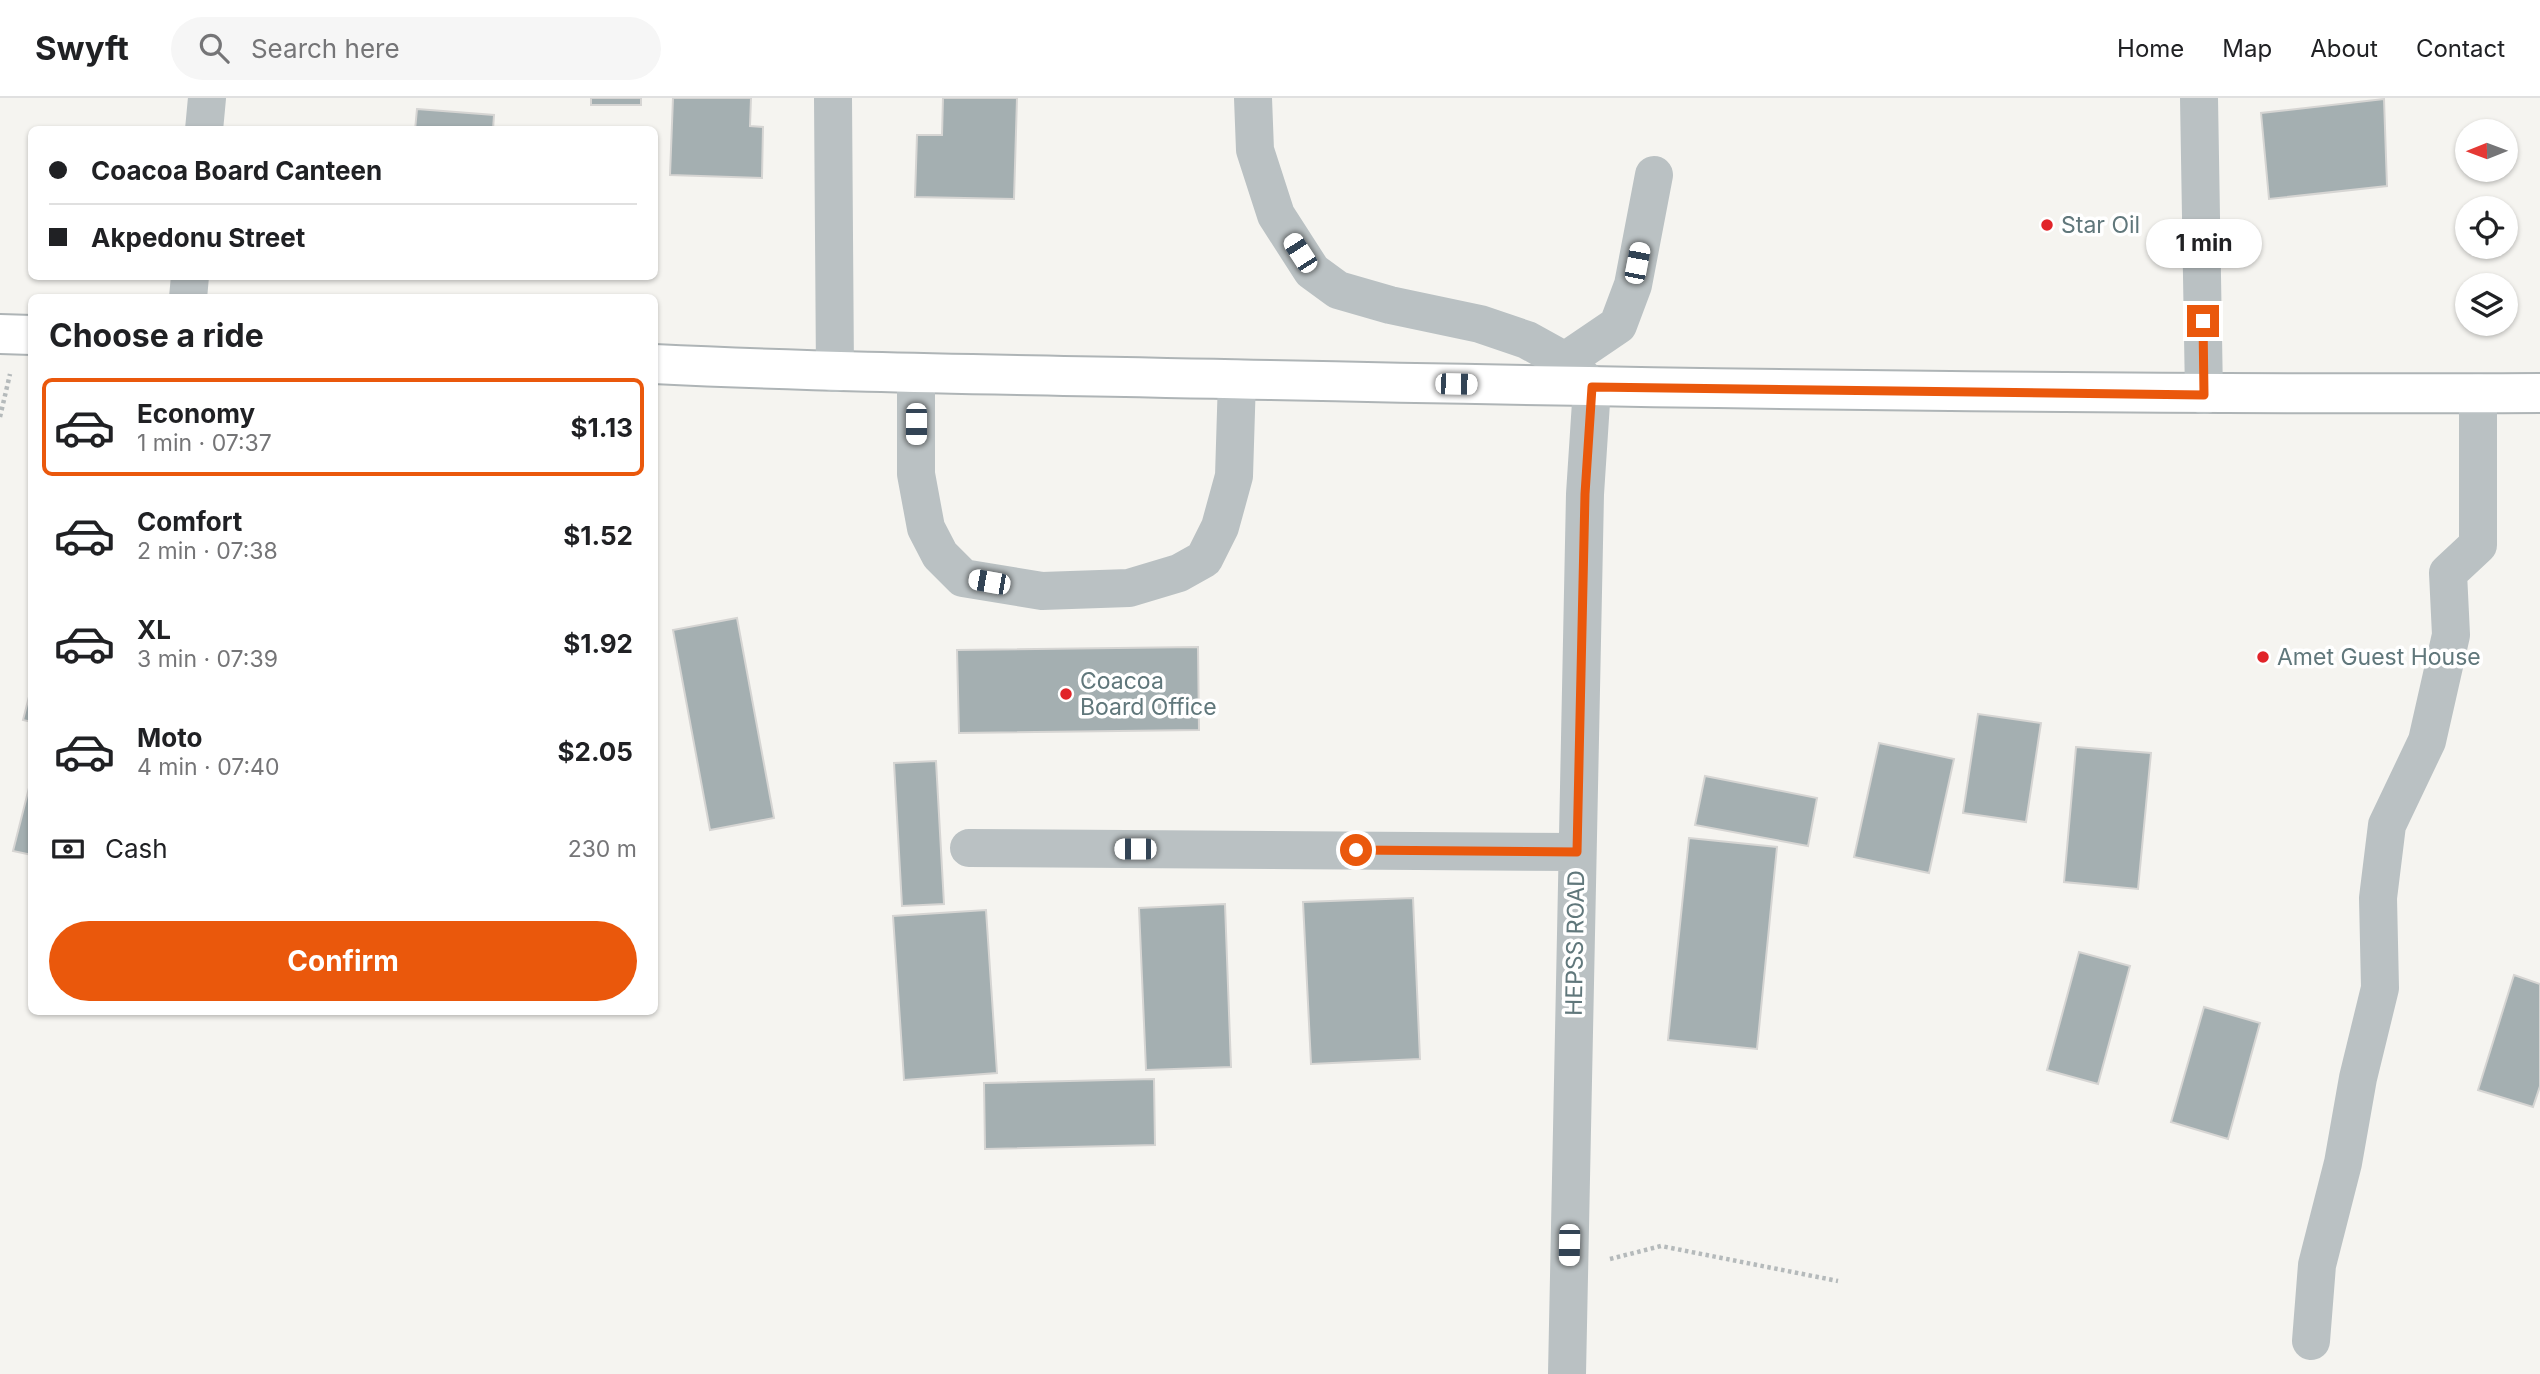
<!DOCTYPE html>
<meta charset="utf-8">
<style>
:root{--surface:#fff;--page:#f6f6f6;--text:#202124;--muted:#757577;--line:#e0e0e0;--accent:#ea580c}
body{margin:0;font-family:Inter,sans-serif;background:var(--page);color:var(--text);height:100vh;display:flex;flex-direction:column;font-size:26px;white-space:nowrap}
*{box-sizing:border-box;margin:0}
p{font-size:23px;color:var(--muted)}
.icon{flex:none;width:38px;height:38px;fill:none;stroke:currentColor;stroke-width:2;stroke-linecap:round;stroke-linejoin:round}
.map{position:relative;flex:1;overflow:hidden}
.panel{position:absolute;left:28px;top:196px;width:630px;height:721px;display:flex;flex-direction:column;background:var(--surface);border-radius:10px;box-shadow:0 2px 5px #0004}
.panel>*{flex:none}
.top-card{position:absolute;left:28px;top:28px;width:630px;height:154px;border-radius:10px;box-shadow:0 2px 5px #0004;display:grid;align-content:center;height:154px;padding:0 21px;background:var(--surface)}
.needle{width:46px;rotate:269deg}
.buttons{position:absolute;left:2455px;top:21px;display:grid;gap:14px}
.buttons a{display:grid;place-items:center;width:63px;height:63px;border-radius:50%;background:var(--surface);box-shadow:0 2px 5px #0004;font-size:35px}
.end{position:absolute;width:32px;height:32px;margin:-16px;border:9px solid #ea580c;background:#fff;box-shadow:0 0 0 4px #fff}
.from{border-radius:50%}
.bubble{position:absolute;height:49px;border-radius:24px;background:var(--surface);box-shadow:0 2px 5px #0004;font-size:23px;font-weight:700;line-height:49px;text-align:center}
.car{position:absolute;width:21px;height:42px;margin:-21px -10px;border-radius:9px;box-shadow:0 0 5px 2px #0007;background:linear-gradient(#fff 24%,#345 0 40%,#fff 0 76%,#345 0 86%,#fff 0)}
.top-card b{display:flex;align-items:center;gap:24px;height:66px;font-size:26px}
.top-card b+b{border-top:2px solid var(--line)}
.top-card i{width:18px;height:18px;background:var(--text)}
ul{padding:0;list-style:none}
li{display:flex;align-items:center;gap:21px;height:98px;margin:0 14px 10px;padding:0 7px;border:4px solid transparent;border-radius:10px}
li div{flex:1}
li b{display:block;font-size:26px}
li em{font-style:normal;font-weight:700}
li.active{border-color:var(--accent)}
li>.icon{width:63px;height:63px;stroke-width:1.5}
h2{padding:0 21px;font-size:32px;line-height:84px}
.pay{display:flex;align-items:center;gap:18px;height:77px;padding:0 21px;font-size:26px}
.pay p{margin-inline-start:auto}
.button{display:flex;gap:14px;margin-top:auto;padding:14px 21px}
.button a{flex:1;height:80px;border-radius:42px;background:var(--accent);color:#fff;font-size:28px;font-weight:700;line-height:80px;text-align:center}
header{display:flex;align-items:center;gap:42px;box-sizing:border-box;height:98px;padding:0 35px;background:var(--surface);border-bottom:2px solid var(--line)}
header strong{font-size:33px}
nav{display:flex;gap:38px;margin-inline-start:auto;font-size:24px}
.search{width:490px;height:63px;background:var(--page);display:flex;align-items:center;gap:18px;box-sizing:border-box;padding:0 24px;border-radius:38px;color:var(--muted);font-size:26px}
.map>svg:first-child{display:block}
.building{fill:#a4afb1;stroke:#d6d5d3;stroke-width:2}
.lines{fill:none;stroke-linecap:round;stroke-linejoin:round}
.highway-casing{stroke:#aeb4b6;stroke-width:42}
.path{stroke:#b5babb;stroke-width:4.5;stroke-dasharray:3.5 3.5;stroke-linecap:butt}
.minor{stroke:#bac1c3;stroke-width:38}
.highway{stroke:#fff;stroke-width:38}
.route{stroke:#ea580c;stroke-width:9}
.poi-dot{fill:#e12429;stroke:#fff;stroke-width:2.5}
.labels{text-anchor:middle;stroke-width:7;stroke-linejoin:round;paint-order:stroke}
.poi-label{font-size:23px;fill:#60777b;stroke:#fff;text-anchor:start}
.street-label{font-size:23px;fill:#60777b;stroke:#fff}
</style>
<header>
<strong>Swyft</strong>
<div class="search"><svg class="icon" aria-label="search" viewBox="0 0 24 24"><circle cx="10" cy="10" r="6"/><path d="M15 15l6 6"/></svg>Search here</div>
<nav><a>Home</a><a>Map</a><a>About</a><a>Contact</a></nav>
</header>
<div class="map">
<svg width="2540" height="1276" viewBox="0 0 2540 1276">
<rect width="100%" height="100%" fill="#f5f4f0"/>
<!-- building -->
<path class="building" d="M591 0H641V7H591Z
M673 0H751L750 28 763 29 762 80 670 77Z
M943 0H1017L1014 101 915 99 917 37H942Z
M2384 1 2387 88 2269 101 2261 15Z
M417 11 494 17 493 32H415Z
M737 520 774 720 710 732 673 532Z
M1198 549 1199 632 959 635 957 552Z
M32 587V624L23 622Z
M1978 616 2041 625 2026 724 1963 715Z
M1879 645 1954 661 1929 775 1854 759Z
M2076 649 2151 655 2138 791 2064 784Z
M936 663 944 806 902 808 894 665Z
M32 678V757L13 753Z
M1705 678 1817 700 1808 748 1695 727Z
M1689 740 1777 749 1757 951 1668 942Z
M1413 800 1420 961 1311 966 1303 804Z
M1225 806 1231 969 1146 972 1139 810Z
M986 812 997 975 904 982 893 818Z
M2079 854 2130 868 2098 986 2047 972Z
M2514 877 2540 886V988L2533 1009 2478 992Z
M2204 909 2260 925 2228 1041 2171 1024Z
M1154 981 1155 1047 985 1051 984 985Z"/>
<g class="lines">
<defs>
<path id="highway" d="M0 236 32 237
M654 266C860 276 1065 277 1270 282 1694 291 2117 297 2540 295"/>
</defs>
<!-- highway casing -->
<use href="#highway" class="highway-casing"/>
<!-- path -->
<path class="path" d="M0 319 10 276
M1610 1161 1661 1148 1838 1183"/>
<!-- minor -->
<path class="minor" d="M833 0 835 275
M1253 0 1255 52 1276 117 1312 173 1338 192 1390 207 1480 226 1527 242 1565 263 1592 289 1585 396 1567 1276
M2199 0 2204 297
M204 32 207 0
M188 200 190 178
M1565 263 1618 227 1633 187 1654 77
M916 275V376L926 430 940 457 963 480 1042 493 1129 490 1179 475 1204 461 1220 429 1234 378 1237 281
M969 750 1577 754
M2311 1243 2317 1167 2343 1065 2358 980 2380 890 2378 800 2387 727 2427 643 2451 537 2448 475 2478 447V295"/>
<!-- highway -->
<use href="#highway" class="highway"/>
</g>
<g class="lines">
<!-- route -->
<path class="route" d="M1356 752 1577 754 1585 396 1592 289 2204 297 2203 223"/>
</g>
<!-- markers -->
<g class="poi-dot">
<circle cx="2047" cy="127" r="7"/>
<circle cx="2263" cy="559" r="7"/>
<circle cx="1066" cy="596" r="7"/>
</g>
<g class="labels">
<!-- poi labels -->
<g class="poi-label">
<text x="2061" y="135">Star Oil</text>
<text x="2277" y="567">Amet Guest House</text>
<text x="1080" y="591">Coacoa<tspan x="1080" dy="26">Board Office</tspan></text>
</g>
<!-- street labels -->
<g class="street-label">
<text transform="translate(1575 845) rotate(-89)" y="8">HEPSS ROAD</text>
</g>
</g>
</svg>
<div class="buttons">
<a><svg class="needle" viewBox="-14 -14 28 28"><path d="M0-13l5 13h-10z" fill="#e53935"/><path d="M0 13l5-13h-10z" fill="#757577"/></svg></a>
<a><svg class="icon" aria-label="locate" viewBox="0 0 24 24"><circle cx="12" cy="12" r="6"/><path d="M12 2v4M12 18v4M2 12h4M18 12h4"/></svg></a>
<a><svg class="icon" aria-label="layers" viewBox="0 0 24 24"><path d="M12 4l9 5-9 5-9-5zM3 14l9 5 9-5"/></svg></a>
</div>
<i class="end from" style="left:1356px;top:752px"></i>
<i class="end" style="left:2203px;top:223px"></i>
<div class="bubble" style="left:2146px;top:121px;width:116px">1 min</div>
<i class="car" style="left:1300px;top:155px;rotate:327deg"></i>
<i class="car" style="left:1637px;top:165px;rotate:11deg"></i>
<i class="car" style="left:1456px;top:286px;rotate:91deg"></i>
<i class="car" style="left:916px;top:326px;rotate:180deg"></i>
<i class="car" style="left:989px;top:484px;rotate:280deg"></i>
<i class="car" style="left:1135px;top:751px;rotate:270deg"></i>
<i class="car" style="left:1569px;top:1147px;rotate:181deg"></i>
<div class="top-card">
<b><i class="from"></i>Coacoa Board Canteen</b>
<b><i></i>Akpedonu Street</b>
</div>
<section class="panel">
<h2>Choose a ride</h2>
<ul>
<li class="active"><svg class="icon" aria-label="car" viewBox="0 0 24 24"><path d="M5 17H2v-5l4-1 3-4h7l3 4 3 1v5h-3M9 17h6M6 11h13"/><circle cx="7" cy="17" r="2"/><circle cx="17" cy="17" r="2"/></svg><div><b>Economy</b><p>1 min · 07:37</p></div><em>$1.13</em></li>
<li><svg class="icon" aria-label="car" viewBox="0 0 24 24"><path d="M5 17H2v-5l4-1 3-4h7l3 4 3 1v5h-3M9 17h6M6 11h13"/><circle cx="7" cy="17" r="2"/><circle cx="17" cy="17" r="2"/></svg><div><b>Comfort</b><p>2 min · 07:38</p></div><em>$1.52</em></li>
<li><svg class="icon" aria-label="car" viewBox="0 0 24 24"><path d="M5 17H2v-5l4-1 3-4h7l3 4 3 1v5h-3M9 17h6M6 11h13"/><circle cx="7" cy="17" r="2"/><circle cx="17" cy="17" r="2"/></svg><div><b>XL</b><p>3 min · 07:39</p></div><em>$1.92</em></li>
<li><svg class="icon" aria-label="car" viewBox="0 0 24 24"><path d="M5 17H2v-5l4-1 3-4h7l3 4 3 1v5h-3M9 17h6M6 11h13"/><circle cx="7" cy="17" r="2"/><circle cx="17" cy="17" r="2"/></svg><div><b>Moto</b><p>4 min · 07:40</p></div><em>$2.05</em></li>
</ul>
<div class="pay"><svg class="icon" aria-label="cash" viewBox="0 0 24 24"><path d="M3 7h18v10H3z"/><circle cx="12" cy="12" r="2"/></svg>Cash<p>230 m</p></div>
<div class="button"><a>Confirm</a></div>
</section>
</div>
